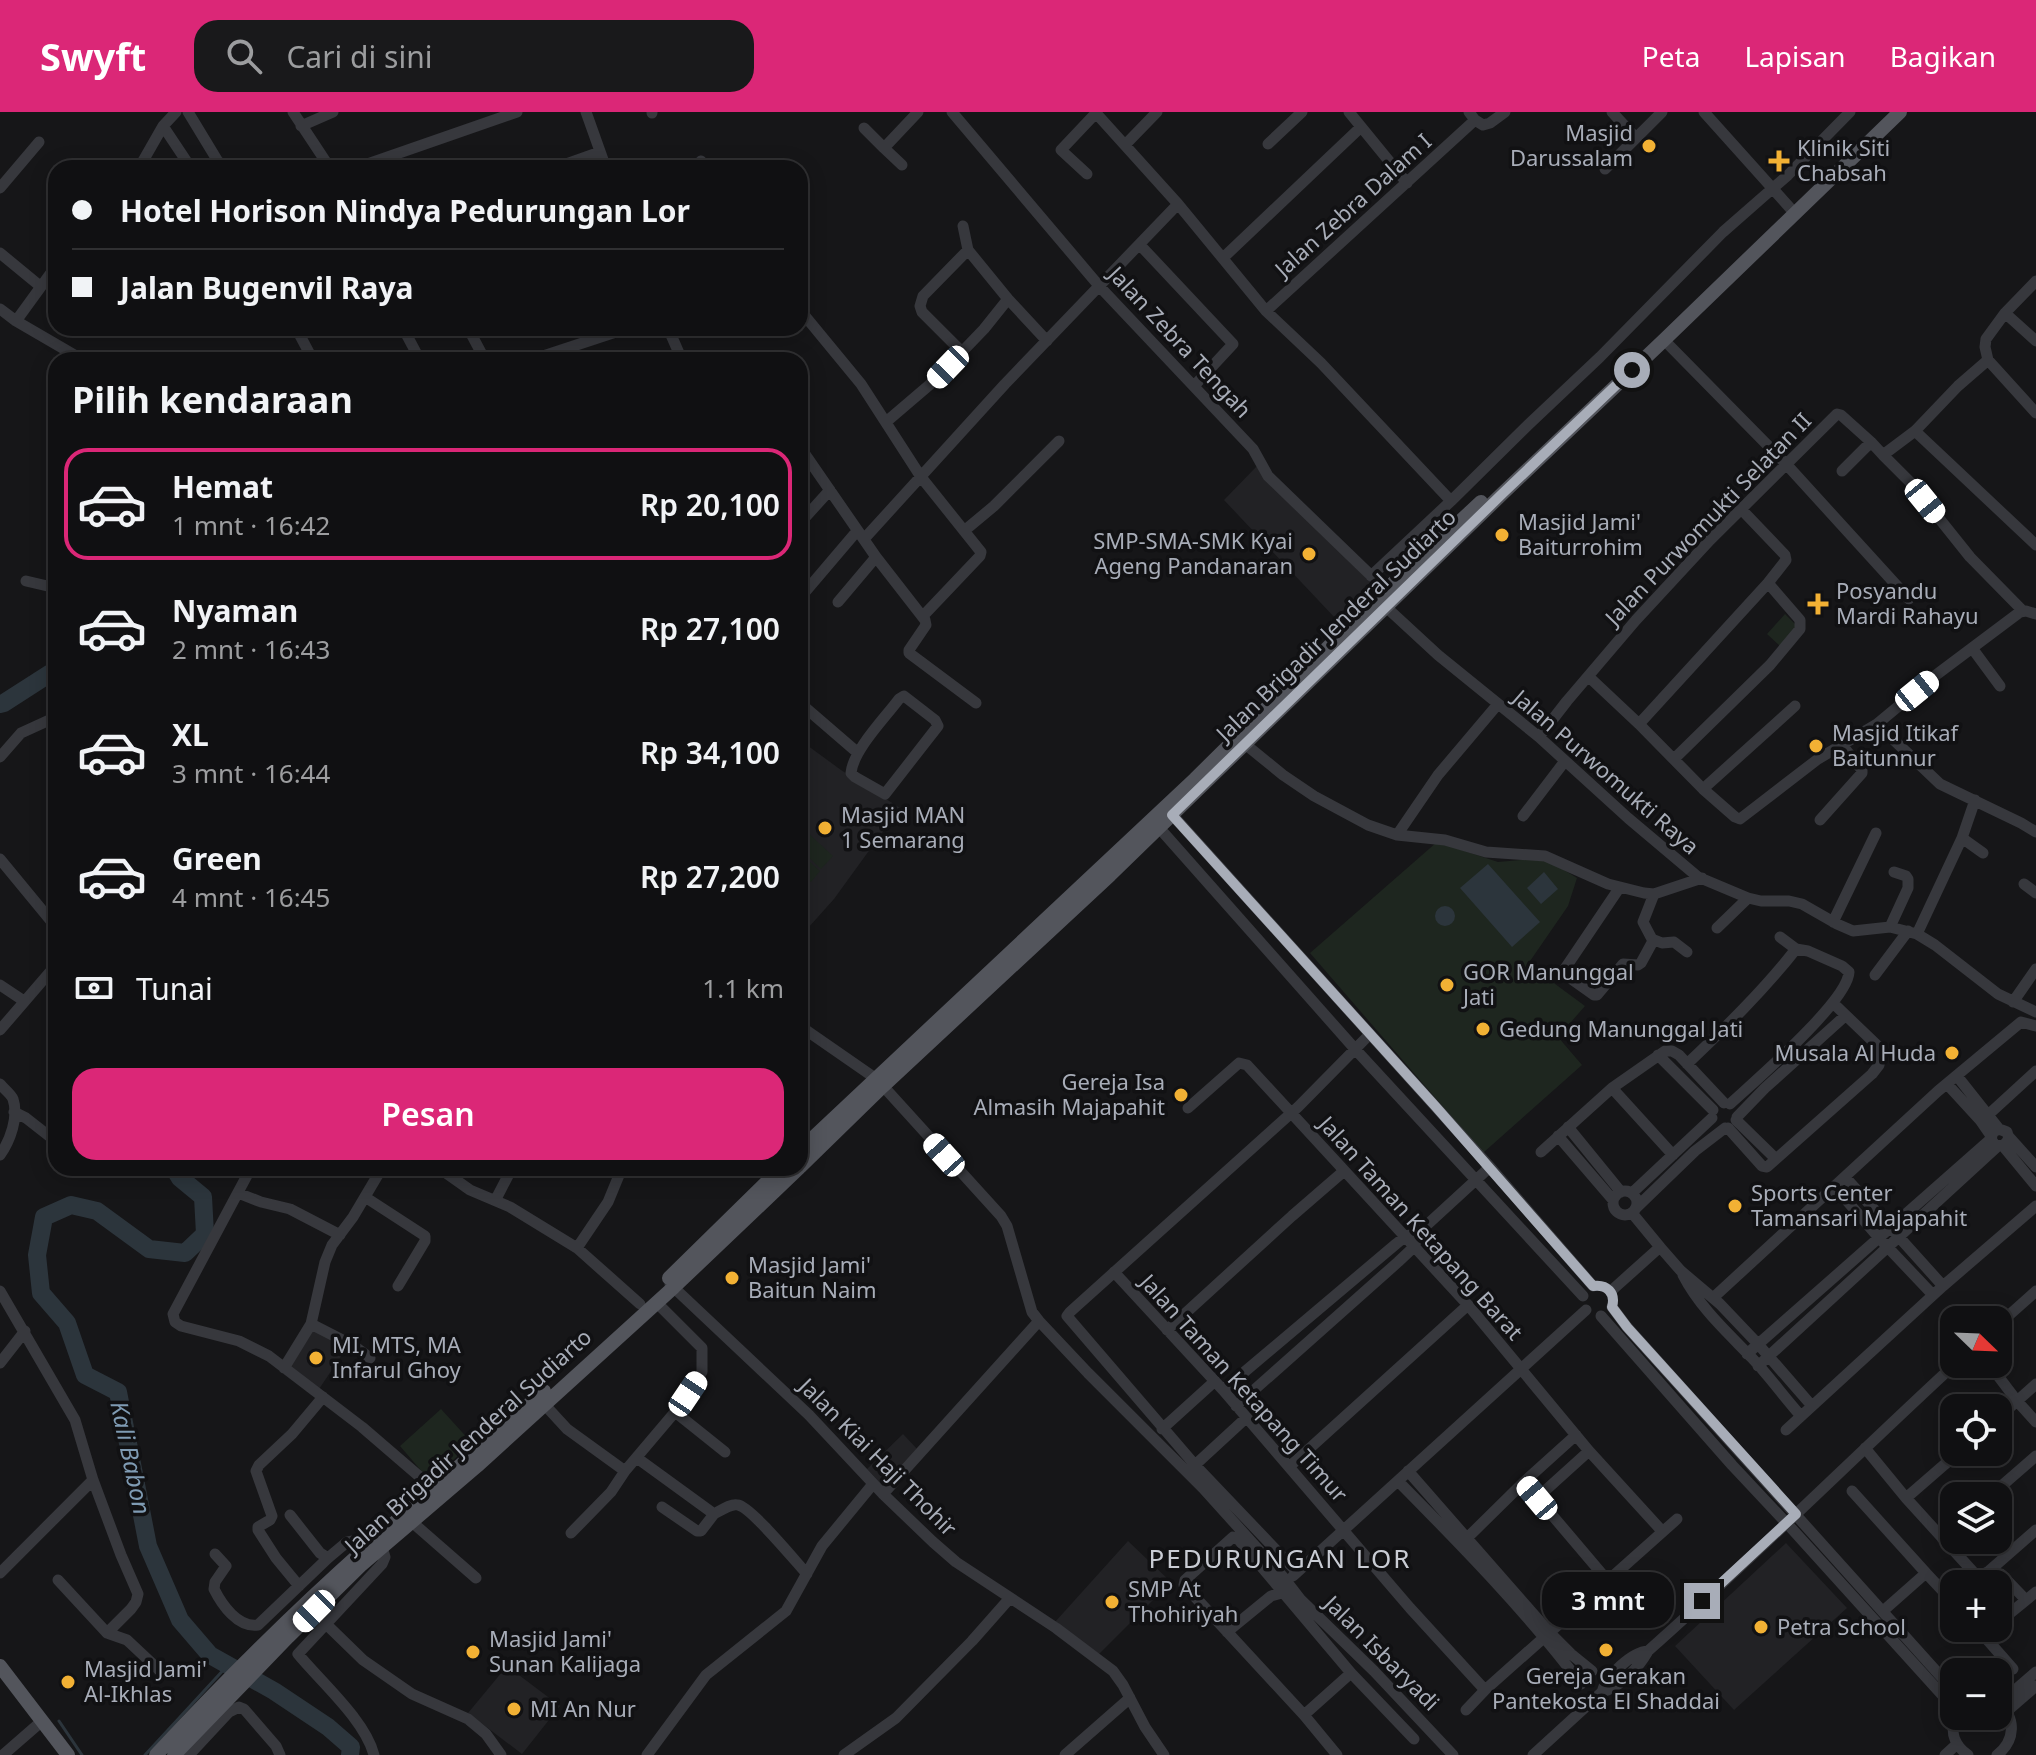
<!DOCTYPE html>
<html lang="id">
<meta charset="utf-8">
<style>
:root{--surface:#101012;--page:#19191b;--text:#f1f3f6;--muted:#9c9d9f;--line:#303032;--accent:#db2777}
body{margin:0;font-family:"Noto Sans",sans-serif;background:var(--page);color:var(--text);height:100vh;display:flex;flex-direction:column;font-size:30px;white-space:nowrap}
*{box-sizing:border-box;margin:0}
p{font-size:26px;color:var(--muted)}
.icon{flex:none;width:44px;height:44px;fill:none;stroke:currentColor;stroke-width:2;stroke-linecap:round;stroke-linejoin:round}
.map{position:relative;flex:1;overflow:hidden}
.sheet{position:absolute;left:48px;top:240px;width:760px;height:824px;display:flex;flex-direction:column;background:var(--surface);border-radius:24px;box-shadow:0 4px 20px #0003,0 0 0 2px var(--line)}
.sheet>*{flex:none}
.banner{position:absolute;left:48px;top:48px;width:760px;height:176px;border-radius:24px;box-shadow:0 4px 20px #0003,0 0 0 2px var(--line);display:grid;align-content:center;height:176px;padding:0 24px;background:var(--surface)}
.needle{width:52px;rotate:113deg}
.controls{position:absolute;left:1940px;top:1194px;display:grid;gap:16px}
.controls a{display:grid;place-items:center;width:72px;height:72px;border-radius:16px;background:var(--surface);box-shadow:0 4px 20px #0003,0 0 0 2px var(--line);font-size:40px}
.end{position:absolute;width:36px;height:36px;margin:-18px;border:10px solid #a8adb8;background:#111;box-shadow:0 0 0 4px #111}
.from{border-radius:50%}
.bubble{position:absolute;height:56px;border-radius:24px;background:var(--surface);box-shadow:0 4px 20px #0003,0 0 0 2px var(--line);font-size:26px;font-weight:600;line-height:56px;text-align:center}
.car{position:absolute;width:24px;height:48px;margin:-24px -12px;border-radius:10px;box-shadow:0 0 6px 2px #0007;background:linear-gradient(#fff 24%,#345 0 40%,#fff 0 76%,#345 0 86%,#fff 0)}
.banner b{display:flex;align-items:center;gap:28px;height:76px;font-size:30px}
.banner b+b{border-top:2px solid var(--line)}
.banner i{width:20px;height:20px;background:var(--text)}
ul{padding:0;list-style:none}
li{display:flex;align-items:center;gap:24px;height:112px;margin:0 16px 12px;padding:0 8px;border:4px solid transparent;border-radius:24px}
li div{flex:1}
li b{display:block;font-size:30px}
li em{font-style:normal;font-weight:600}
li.selected{border-color:var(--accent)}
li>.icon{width:72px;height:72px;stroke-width:1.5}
h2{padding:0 24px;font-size:36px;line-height:96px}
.pay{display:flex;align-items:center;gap:20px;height:88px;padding:0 24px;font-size:30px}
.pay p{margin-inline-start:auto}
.primary-button{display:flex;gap:16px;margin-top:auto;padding:16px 24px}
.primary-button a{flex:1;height:92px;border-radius:24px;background:var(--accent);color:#fff;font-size:32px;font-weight:600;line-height:92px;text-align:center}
header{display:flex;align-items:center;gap:48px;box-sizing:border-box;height:112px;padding:0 40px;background:var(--accent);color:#fff}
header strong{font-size:38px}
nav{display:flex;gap:44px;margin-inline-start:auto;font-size:28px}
.search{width:560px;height:72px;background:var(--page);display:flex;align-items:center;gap:20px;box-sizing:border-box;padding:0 28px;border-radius:24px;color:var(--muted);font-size:30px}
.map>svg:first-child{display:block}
.built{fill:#222225}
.green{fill:#1e261f}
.water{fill:#2c353c}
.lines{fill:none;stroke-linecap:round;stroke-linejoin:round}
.stream{stroke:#2c353c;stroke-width:3}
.river{stroke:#2c353c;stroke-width:18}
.minor{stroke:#37383d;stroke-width:11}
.major{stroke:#53555c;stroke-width:14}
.route{stroke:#a8adb8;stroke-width:10}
.poi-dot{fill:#f2b134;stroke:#111113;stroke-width:3}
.labels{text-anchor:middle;stroke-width:7;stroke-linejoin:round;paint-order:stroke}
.poi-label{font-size:22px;fill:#a8adb8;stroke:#111113;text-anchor:start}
.street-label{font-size:22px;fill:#a8adb8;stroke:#111113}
.water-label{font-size:24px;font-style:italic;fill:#7f9bb3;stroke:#111113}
.quarter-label{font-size:26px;letter-spacing:2px;fill:#c9ccd4;stroke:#111113}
</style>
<header>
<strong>Swyft</strong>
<div class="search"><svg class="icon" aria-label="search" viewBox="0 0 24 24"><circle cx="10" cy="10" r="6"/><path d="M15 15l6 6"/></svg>Cari di sini</div>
<nav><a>Peta</a><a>Lapisan</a><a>Bagikan</a></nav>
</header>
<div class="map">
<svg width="2036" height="1643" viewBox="0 0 2036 1643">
<rect width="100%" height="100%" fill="#161618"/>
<!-- built -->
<path class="built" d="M1257 354 1373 473 1335 506 1224 388Z
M800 628 841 658 900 696 834 787 800 825Z
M313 1214 346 1237 319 1277 286 1255Z
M903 1322 919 1339 885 1376 867 1357Z
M1128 1429 1171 1470 1099 1542 1055 1510Z
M1786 1431 1847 1496 1734 1598 1675 1534Z
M507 1554 560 1594 522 1642 468 1601Z"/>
<!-- green -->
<path class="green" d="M1785 502 1798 515 1780 534 1767 522Z
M807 720 833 744 821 757 800 737V727Z
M1437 730 1498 750 1545 746 1577 766 1568 794 1528 852 1585 894 1558 925 1582 953 1483 1041 1310 841Z
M800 741 820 759 811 770 800 760Z
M441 1297 472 1331 430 1369 400 1334Z"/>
<!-- water -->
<path class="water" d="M1488 752 1540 810 1512 835 1460 776Z
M1544 760 1558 777 1541 792 1527 776Z
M1435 804a10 10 0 1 1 20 0a10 10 0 1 1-20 0Z"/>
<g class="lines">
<!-- stream -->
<path class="stream" d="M59 1609 82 1643
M145 1643 228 1553"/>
<!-- river -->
<path class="river" d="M0 592 4 591 49 562 56 561
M174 1056 180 1066 203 1085 205 1122 185 1141 149 1137 97 1099 71 1093 44 1105 37 1143 41 1181 67 1211 85 1263 118 1280 148 1434 180 1508 210 1543 274 1579 328 1615 351 1635 350 1643"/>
<!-- minor -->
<path class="minor" d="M188 0 222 56
M293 0 330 56
M586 0 606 56
M652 0V1
M952 0 1100 175 1253 337 1268 364 1386 478
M1095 0 1178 92 1266 199 1321 251 1451 389
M1349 0 1407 71
M1469 0 1475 8 1483 13 1490 11 1505 0
M1612 0 1636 26
M1704 0 1790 96
M163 14 191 56
M301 14 333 0
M864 16 884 36 918 0
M1268 32 1302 0
M1125 33 1157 0
M884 36 902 53
M139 56 163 14 176 0
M207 56 219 50
M356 56 517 0
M555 56 600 40
M696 56 701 49
M1605 57 1662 0
M1087 62 1061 38 1096 1
M0 76 39 30
M963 114 968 138 1008 187 1047 229
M1140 133 1233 232 1194 274
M0 141 40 174
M1224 145 1361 15
M2036 169 2005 201 1986 227 1985 235 1988 248 2036 301
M0 197 16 209 83 248
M1266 199 1475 8
M2005 201 2036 229
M805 204 861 272 921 365 981 440 980 444 923 504
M16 209 56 154
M296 216 313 248
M403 216 420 248
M468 216 485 248
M668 216 682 248
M1664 228 1787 353 1909 487
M962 240 922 200 920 194 923 184 968 138
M531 248 628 216
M886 310 934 269 984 217 1008 187
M1915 319 2036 433
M800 335 876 445 925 508 926 513 909 538V541L976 591
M1883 343 1910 370 1970 445 2023 499
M1842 359 1871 330
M800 411 830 378
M964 419 994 394 1059 329
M864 427 1005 272 1178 92
M1371 464 1451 389 1528 313 1600 245 1723 120 1788 63 1850 0
M26 469 56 476
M800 486 857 419
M838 490 876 445
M1386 495 1438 543 1539 625 1628 706 1698 765 1748 786 1761 789H1789L1802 792 1837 812 1853 819 1890 815 1917 822 1935 833 1998 882 2036 900
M1972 536 2000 574
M1589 565 1639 612 1703 677 1735 705 1740 707 1818 647 1877 612 1936 563 2020 500 2026 499 2036 502
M904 584 935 608 938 614 885 682 855 665 851 661C853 638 885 606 899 587Z
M800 591 858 641
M1639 612 1768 471 1786 448 1785 443 1741 397
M1877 612 1940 672 2021 711 2036 720
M1539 625 1567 589 1636 508 1710 428 1837 302 1841 303 1871 330 1883 343 1915 319 1958 274 1988 248
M1245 632 1283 663 1314 684 1368 713 1397 723 1445 728 1486 740 1545 744 1608 772 1644 781 1654 782 1702 766
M0 645 21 621 56 605
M1675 646 1770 553 1800 517V508L1768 471
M1703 677 1795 594
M1167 697 1490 1055 1593 1174
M1523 704 1565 649
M1820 708 1862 661V658L1842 633
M1154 710 1355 937 1583 1184
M1397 723 1438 663 1498 592
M1962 726 1983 741
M0 747 56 815
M2024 772 2036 781
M1620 775 1564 858 1563 861 1594 883H1597L1623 852 1638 853 1641 851 1653 829 1643 810 1654 782
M1833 810 1876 721
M1890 815 1908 776V767L1906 764 1894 760
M1717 816 1748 786
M1917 822 1962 726 1975 688
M1652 827 1662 831 1674 830 1687 840
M1875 863 1908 819
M0 873 24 889
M2013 890 2036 857
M800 914 875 966
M0 918 56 853
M1658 943 1713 998
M1687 952C1726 915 1763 879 1796 837
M1957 964 1999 1017 2007 1020 2009 1027 2003 1034 1995 1033 1991 1027 1993 1020 1999 1017
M0 972C4 977 11 982 13 987 19 1005 10 1029 0 1043
M1947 972 1980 1008 1991 1024
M883 974 1001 1104 1007 1114 1032 1200 1039 1209 1088 1261 1203 1376 1284 1466 1301 1488 1374 1559 1453 1643
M1612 976 1673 1043
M1730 992C1755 969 1848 889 1849 860L1842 854 1808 839 1796 837 1780 825
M1188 996 1239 951 1247 953 1468 1193 1589 1339 1662 1419
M14 1000 26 1006 49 1024
M1988 1003 2036 959
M1737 1005 1765 976 1845 904
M1736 1008 1776 1047
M1568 1015 1621 1080
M1728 1016 1762 1054 1767 1055 1872 962 1879 953 1882 938 1833 891
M1558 1024 1613 1088
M2009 1025 2036 1055
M2003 1034 2036 1074
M1541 1040 1612 976 1665 939H1672L1679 943 1724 991
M251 1056 173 1202 175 1210 181 1214 239 1229 269 1244 362 1315 434 1377
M439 1056 470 1078 510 1095 577 1136 640 1192
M1845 1065 1943 1174
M1835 1075 1879 1126 1933 1183
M1613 1091a12 12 0 1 1 24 0a12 12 0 1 1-24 0Z
M238 1081 261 1090 290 1097 340 1123
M1632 1081 1712 1006
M365 1085 425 1124V1129L398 1174
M496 1087 512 1056
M1636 1096 1695 1039 1725 1016
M1660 1135 1681 1159 1720 1192 1758 1232 1812 1294
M577 1136 608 1090 622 1056
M1114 1160 1223 1278 1410 1496 1485 1578
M1683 1163C1700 1196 1727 1220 1752 1246 1769 1264 1784 1285 1801 1304
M670 1172 809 1303 883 1382 933 1430 956 1450 1056 1516 1113 1559 1123 1573 1145 1615 1164 1643
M0 1179 75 1308 93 1368 121 1443 138 1482 136 1490 131 1497 107 1521
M1611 1179 1660 1135 1632 1101
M1714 1185 1938 979 2021 910 2036 914
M1612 1195 1627 1215 1954 1579
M1601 1204 1732 1353 1792 1417 1954 1596
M311 1212 354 1234 370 1246
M1998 1213 2036 1179
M1167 1218 1292 1104 1344 1059
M1747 1242 1991 1027
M0 1251 25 1219
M1989 1252 2017 1289 2036 1310
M1758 1254 1998 1034
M284 1256 311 1212 325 1150 332 1133 353 1105 382 1056
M1223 1278 1396 1132 1406 1124 1417 1122 1490 1055
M544 1292 567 1317 625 1359
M1236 1294 1398 1150 1415 1134 1416 1126
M675 1300 725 1340
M1998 1306 2036 1272
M1162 1317 1215 1269
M1786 1318 1943 1174 2036 1094
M1865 1336 1906 1386 1976 1463H1982L1989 1459 2036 1418
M637 1346 714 1402 701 1419H697L662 1395
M1195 1353 1246 1306
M1289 1355 1468 1193
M1408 1359 1550 1521 1571 1542 1592 1559
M1398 1369C1461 1433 1527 1500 1581 1572
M1524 1370 1608 1469
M1852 1379 1926 1461
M883 1382 1039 1209
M1990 1384 2036 1344
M1537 1386 1589 1339
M1906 1386 1959 1340
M714 1402C720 1399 731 1391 738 1393 751 1395 796 1450 807 1462
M290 1403 320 1441 328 1446 347 1430 353 1429 364 1437
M412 1410 476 1466
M571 1421 611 1380 625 1359 675 1300 702 1260V1236L656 1190
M1942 1426 1954 1416
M1463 1430 1524 1370 1576 1323
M215 1442 226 1454 215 1470 214 1477C222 1493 238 1516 258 1513L328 1446
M1297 1460 1195 1353 1067 1204 1070 1200 1298 995 1370 922
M0 1461 93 1368
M2001 1462 2026 1488
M1293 1464 1586 1198
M58 1468 107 1521 127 1528 159 1558
M299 1474 276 1446 258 1418V1415L270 1408 272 1404 256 1359 259 1353 292 1322 323 1285
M1883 1499 1926 1461 1954 1491
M1998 1511 2036 1480
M326 1512 363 1548 412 1582 468 1607 486 1622 501 1643
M1977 1516 2013 1557
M1227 1520 1271 1484 1282 1481 1288 1477
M1602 1580C1606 1564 1632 1540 1648 1539
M1999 1592 2036 1560
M1466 1598 1485 1578 1677 1407
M2007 1599 2036 1574
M1304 1603 1351 1561
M1955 1604C1950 1621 1954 1633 1968 1643
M3 1643 42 1609
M189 1643 229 1600 239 1595 244 1597 276 1634 280 1643
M374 1643C365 1608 321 1570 298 1542L382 1452 385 1445 382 1435
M647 1643 706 1563 786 1499 822 1434 873 1372
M844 1643 896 1606 972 1529 1010 1486
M1065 1643 1130 1586
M1337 1643 1304 1603 1184 1473 1185 1468 1233 1425 1238 1427 1351 1561 1414 1627
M1533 1643 1602 1580C1621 1575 1639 1555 1648 1539 1753 1446 1852 1347 1955 1252
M1945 1643 1957 1632
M1997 1643C2015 1629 2017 1606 1998 1591"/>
<!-- major -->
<path class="major" d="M800 1038 1195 667 1386 478 1481 390
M800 1055 883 974 1110 763 1503 381 1664 228 1900 0
M669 1166 781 1056
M0 1554 68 1643
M156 1643C223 1571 292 1502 365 1437 424 1384 485 1333 544 1279
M174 1643 288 1525 360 1454 477 1354 674 1175 799 1056"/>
</g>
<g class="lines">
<!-- route -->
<path class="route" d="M1632 258 1503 381 1172 703 1436 995 1593 1174C1607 1172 1616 1181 1612 1195L1627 1215 1796 1402 1702 1489"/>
</g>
<!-- markers -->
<g class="poi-dot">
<circle cx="1649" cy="34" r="8"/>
<path d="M1775 37h8v8h8v8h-8v8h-8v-8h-8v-8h8z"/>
<circle cx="1502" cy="423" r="8"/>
<circle cx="1309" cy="442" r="8"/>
<path d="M1814 480h8v8h8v8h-8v8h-8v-8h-8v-8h8z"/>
<circle cx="1816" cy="634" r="8"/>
<circle cx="825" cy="716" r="8"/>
<circle cx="1447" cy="873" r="8"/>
<circle cx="1483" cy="917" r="8"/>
<circle cx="1952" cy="941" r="8"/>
<circle cx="1181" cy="983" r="8"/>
<circle cx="1735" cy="1094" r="8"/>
<circle cx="732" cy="1166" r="8"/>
<circle cx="316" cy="1246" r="8"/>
<circle cx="1112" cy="1490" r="8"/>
<circle cx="1761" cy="1515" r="8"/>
<circle cx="1606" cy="1538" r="8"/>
<circle cx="473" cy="1540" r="8"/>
<circle cx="68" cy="1570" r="8"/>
<circle cx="514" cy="1597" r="8"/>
</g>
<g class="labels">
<!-- poi labels -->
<g class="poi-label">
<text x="1633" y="29" text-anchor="end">Masjid<tspan x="1633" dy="25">Darussalam</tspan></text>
<text x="1797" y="44">Klinik Siti<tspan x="1797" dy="25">Chabsah</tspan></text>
<text x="1518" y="418">Masjid Jami'<tspan x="1518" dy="25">Baiturrohim</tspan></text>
<text x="1293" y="437" text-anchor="end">SMP-SMA-SMK Kyai<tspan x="1293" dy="25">Ageng Pandanaran</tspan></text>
<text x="1836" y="487">Posyandu<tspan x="1836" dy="25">Mardi Rahayu</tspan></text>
<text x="1832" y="629">Masjid Itikaf<tspan x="1832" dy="25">Baitunnur</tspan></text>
<text x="841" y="711">Masjid MAN<tspan x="841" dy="25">1 Semarang</tspan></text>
<text x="1463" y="868">GOR Manunggal<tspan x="1463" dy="25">Jati</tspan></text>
<text x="1499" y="925">Gedung Manunggal Jati</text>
<text x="1936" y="949" text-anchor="end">Musala Al Huda</text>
<text x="1165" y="978" text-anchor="end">Gereja Isa<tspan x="1165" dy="25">Almasih Majapahit</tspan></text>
<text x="1751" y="1089">Sports Center<tspan x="1751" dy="25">Tamansari Majapahit</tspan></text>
<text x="748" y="1161">Masjid Jami'<tspan x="748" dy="25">Baitun Naim</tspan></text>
<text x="332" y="1241">MI, MTS, MA<tspan x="332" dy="25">Infarul Ghoy</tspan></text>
<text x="1128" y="1485">SMP At<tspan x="1128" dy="25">Thohiriyah</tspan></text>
<text x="1777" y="1523">Petra School</text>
<text x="489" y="1535">Masjid Jami'<tspan x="489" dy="25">Sunan Kalijaga</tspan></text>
<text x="84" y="1565">Masjid Jami'<tspan x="84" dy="25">Al-Ikhlas</tspan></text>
<text x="1606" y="1572" text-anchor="middle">Gereja Gerakan<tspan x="1606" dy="25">Pantekosta El Shaddai</tspan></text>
<text x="530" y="1605">MI An Nur</text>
</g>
<!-- street labels -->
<g class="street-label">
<text transform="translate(1353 93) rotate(-42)" y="8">Jalan Zebra Dalam I</text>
<text transform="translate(1180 230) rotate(47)" y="8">Jalan Zebra Tengah</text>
<text transform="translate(1708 407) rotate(-46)" y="8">Jalan Purwomukti Selatan II</text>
<text transform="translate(1336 513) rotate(-44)" y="8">Jalan Brigadir Jenderal Sudiarto</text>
<text transform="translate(1606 660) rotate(41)" y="8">Jalan Purwomukti Raya</text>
<text transform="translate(1421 1116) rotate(48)" y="8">Jalan Taman Ketapang Barat</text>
<text transform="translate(1244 1276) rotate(48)" y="8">Jalan Taman Ketapang Timur</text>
<text transform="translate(468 1329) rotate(-42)" y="8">Jalan Brigadir Jenderal Sudiarto</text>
<text transform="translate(878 1345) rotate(45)" y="8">Jalan Kiai Haji Thohir</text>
<text transform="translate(1382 1541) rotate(45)" y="8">Jalan Isbaryadi</text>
</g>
<!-- water labels -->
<g class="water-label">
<text transform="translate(130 1346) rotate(78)" y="8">Kali Babon</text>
</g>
<!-- quarter labels -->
<g class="quarter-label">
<text x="1280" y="1456">PEDURUNGAN LOR</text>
</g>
</g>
</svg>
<div class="controls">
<a><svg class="needle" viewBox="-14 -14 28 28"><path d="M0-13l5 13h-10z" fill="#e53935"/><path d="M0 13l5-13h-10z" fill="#9c9d9f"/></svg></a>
<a><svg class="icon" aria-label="locate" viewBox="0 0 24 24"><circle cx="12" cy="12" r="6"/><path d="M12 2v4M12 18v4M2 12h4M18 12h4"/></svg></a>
<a><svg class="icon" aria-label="layers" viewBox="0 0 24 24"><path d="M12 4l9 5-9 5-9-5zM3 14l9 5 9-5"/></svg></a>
<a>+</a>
<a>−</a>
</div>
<i class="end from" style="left:1632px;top:258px"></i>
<i class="end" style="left:1702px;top:1489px"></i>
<div class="bubble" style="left:1542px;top:1460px;width:132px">3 mnt</div>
<i class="car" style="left:948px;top:255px;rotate:224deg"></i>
<i class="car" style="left:1925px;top:389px;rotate:141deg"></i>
<i class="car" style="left:1917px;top:579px;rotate:51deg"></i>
<i class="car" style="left:944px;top:1043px;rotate:318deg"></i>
<i class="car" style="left:688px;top:1282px;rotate:34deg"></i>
<i class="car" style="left:1537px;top:1386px;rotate:320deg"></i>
<i class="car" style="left:314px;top:1499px;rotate:225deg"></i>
<div class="banner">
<b><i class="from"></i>Hotel Horison Nindya Pedurungan Lor</b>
<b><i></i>Jalan Bugenvil Raya</b>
</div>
<section class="sheet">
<h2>Pilih kendaraan</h2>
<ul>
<li class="selected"><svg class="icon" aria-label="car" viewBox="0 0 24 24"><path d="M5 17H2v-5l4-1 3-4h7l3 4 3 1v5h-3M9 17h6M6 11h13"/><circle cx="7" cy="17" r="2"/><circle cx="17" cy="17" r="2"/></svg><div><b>Hemat</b><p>1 mnt · 16:42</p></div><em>Rp 20,100</em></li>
<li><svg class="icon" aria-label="car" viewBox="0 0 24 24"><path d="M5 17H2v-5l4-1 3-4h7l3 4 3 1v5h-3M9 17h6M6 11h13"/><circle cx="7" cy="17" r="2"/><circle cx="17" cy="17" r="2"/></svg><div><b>Nyaman</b><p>2 mnt · 16:43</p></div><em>Rp 27,100</em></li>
<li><svg class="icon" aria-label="car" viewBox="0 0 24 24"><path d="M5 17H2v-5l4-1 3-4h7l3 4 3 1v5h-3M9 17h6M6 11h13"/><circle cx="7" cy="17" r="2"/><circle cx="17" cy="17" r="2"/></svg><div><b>XL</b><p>3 mnt · 16:44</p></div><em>Rp 34,100</em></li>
<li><svg class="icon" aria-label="car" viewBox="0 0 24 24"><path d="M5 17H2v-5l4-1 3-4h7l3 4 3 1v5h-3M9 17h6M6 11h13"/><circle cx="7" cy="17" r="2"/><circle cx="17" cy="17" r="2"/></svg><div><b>Green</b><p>4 mnt · 16:45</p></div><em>Rp 27,200</em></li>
</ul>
<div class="pay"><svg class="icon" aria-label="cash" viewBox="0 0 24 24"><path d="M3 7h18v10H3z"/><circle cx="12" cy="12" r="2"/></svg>Tunai<p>1.1 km</p></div>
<div class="primary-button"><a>Pesan</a></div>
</section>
</div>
